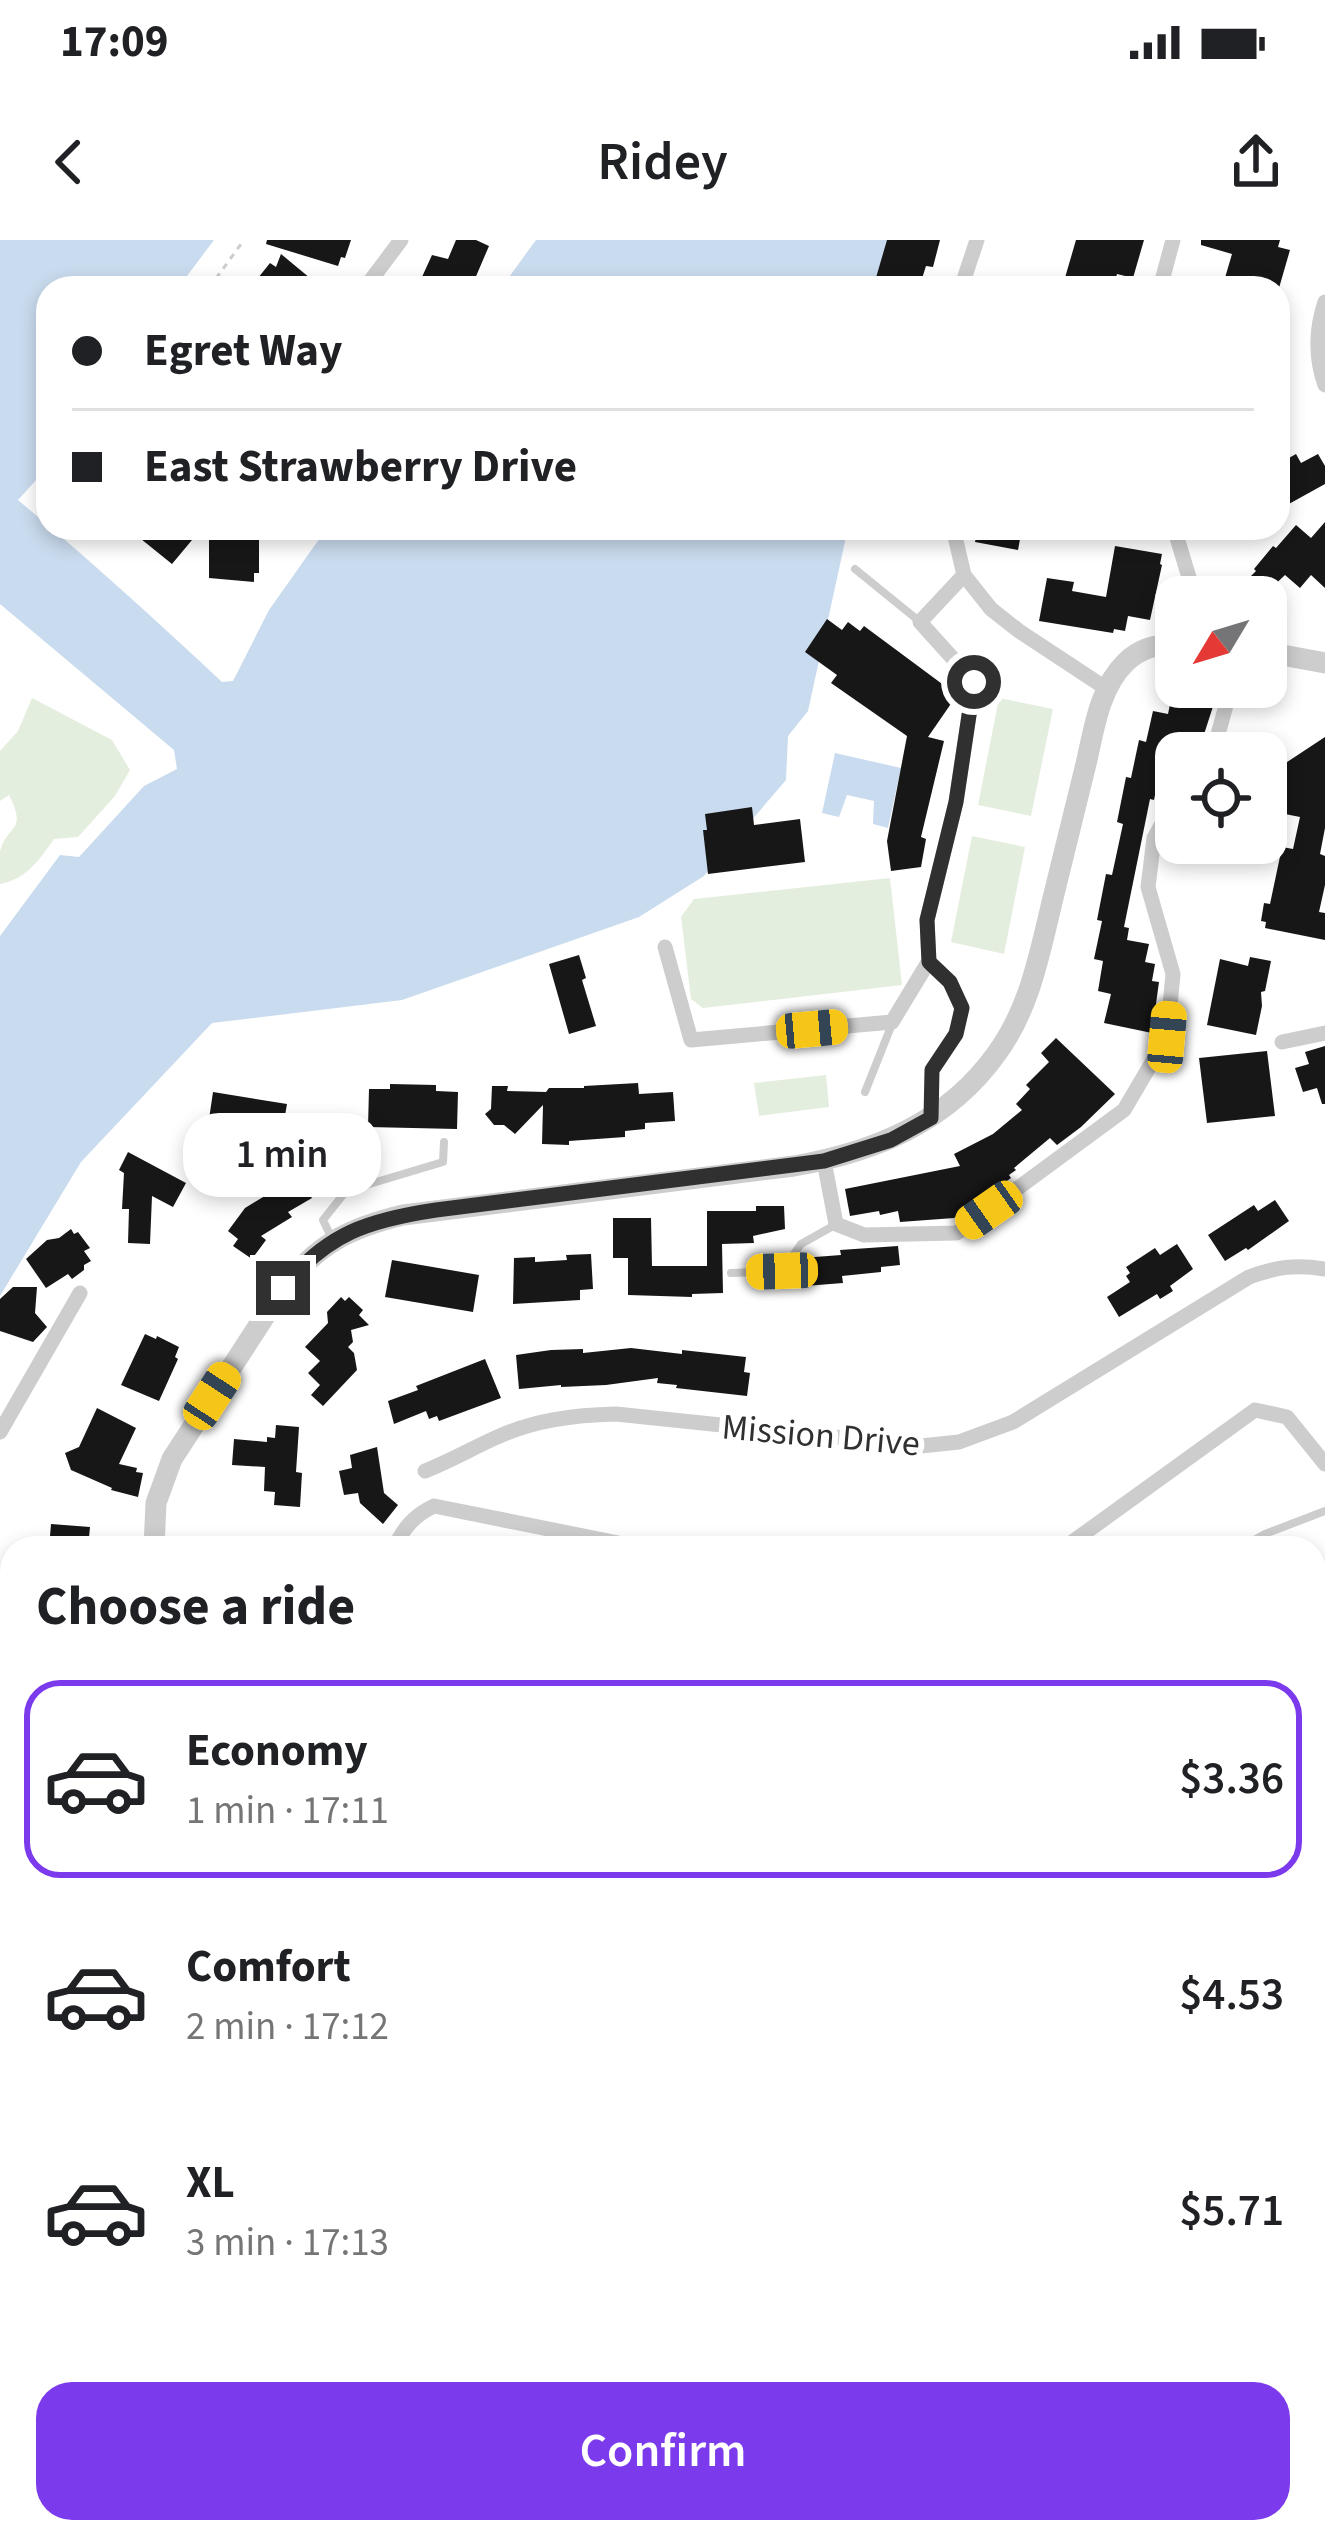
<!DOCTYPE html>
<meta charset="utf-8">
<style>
:root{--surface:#fff;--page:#f2f2f2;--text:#202124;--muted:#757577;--line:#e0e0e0;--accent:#7c3aed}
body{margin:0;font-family:"Source Sans 3",sans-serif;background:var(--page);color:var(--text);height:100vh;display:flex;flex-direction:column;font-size:45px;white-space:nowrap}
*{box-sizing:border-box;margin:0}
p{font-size:39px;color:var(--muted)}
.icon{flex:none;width:66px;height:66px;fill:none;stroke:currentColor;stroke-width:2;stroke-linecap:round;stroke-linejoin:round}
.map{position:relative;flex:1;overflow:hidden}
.side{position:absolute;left:0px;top:1296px;width:1326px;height:1008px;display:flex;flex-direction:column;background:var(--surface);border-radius:36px 36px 0 0;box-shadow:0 6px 18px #0003}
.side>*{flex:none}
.hud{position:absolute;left:36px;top:36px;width:1254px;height:264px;border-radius:36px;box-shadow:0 6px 18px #0003;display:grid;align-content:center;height:264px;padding:0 36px;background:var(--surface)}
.needle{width:78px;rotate:232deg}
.tools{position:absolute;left:1155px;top:336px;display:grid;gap:24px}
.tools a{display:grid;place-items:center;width:132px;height:132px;border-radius:24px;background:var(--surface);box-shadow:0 6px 18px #0003;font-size:60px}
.end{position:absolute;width:54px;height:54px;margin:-27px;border:15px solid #303030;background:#fff;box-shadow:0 0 0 6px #fff}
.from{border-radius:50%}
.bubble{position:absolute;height:84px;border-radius:36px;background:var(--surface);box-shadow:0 6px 18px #0003;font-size:39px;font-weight:600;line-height:84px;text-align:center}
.car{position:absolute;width:36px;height:72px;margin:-36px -18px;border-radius:15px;box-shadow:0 0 9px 3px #0007;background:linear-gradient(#f5c518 24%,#345 0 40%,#f5c518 0 76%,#345 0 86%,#f5c518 0)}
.hud b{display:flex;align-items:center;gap:42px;height:114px;font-size:45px}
.hud b+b{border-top:3px solid var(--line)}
.hud i{width:30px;height:30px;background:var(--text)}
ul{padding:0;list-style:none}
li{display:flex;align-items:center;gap:36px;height:198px;margin:0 24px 18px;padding:0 12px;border:6px solid transparent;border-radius:36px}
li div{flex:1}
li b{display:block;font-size:45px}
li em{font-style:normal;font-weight:600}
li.active{border-color:var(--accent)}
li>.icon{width:108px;height:108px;stroke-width:1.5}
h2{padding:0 36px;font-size:54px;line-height:144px}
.button{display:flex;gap:24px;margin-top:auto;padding:24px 36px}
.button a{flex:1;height:138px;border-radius:36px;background:var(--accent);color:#fff;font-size:48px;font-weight:600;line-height:138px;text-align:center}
.status{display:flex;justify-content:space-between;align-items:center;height:84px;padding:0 60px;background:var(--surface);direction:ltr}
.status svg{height:33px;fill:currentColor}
header{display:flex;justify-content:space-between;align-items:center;height:156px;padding:0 36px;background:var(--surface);font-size:54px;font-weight:600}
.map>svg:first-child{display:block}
.green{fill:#e4eede}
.water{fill:#c9dbee}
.building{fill:#171717}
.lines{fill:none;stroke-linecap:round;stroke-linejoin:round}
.path{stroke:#cdcdcd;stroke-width:3;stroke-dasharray:6 6;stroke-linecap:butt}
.service{stroke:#cdcdcd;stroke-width:8}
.minor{stroke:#cdcdcd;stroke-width:15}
.tertiary{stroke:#cdcdcd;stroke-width:21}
.route{stroke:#303030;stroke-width:15}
.labels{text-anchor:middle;stroke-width:12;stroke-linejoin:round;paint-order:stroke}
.street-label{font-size:36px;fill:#303030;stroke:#fff}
</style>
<div class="status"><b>17:09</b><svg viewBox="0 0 49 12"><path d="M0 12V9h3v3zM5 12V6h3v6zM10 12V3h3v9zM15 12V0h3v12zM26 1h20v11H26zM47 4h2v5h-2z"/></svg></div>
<header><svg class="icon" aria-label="back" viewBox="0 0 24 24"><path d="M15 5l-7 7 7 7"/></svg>Ridey<svg class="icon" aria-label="share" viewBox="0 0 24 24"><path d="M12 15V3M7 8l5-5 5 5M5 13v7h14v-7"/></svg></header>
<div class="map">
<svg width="1325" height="2304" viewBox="0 0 1325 2304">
<rect width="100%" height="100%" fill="#fff"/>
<!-- green -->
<path class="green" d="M32 458 112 500 130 530 115 556 78 597 54 599C39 620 27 639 0 644 0 635 0 621 0 612 7 584 28 593 9 555L0 561V511L18 491Z
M999 458 1053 469 1031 576 978 565Z
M972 596 1025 607 1004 714 951 702Z
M890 638 902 745 703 768 691 759 681 677 694 659Z
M826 835 829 867 759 876 754 843Z"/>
<!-- water -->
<path class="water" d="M0 0H214L178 48H48V227L18 260C86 317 155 379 222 442L233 441 269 370 327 288H848L808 471 788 496 786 540 704 636 639 677 402 760 212 783 81 922 0 1056V696L60 615 79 617 144 546 177 529 174 510 0 364Z
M536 0H902L892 48H501Z
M835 513 901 528 888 588 873 584 874 561 847 555 839 577 822 573Z"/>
<!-- building -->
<path class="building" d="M267 0H351L345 18 341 17 338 26 266 4Z
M456 0H476L489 6 471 48H417L432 15 448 19Z
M887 0H940L933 27 926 26 919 48H873Z
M1076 0H1144L1133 38 1117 34 1113 48H1062Z
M1201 0H1280L1278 7 1290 10 1279 48H1222L1232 14 1201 5Z
M281 14 322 48H250L270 23 276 27Z
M1296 214 1301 223 1318 214 1325 226V244L1278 270V224Z
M1325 282V348L1311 335 1300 348 1285 335 1265 354 1248 339 1256 331 1254 329 1273 306 1276 308 1296 285 1311 298Z
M150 288H202L172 324 141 299Z
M209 288H259V333H254V342L209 338Z
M978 288H1022L1018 310 975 302Z
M1115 306 1162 314 1160 324 1162 325 1150 380 1128 376 1125 391 1114 389 1113 393 1039 381 1047 338 1074 342 1072 351 1106 357Z
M827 379 842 390 848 382 860 391 864 386 957 455 928 497 944 501 921 597 926 599 921 627 891 631 887 601 907 496 831 443 837 435 805 412Z
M1174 445 1199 447 1198 451 1217 454 1198 513H1176V538L1159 535 1154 560 1150 559 1124 687 1129 688 1127 700 1149 704 1145 722 1155 724 1152 741 1159 742 1152 793 1104 783 1111 754 1098 751 1103 721 1094 719 1102 681 1097 680 1106 634 1112 635 1123 584 1117 582 1126 537 1131 538 1139 500 1146 502 1153 471 1168 474Z
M1325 497V588L1320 614 1325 616V645L1319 672 1325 673V700L1265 688 1266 682 1261 681 1264 663 1270 664 1282 607 1293 609 1300 577 1280 573 1283 554 1280 553 1282 541 1275 530Z
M752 567 754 585 800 579 805 622 708 634 703 590H707L705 574Z
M579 715 586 738 582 740 596 786 569 794 549 724Z
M1250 717 1271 721 1265 751 1261 752 1262 766 1256 795 1207 785 1220 719 1248 726Z
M1056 798 1115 854 1081 887 1057 905 1050 898 1014 928 1016 930 1009 935 1011 938 954 978 900 982 898 971 880 975 879 971 850 976 845 949 960 926 954 914 993 894 1022 870 1016 864 1030 849 1026 845 1049 822 1041 813Z
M1325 806V864H1322L1317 848 1303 852 1295 828 1309 824 1305 812Z
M1267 811 1275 876 1207 883 1199 818Z
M638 843 639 854 673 852 675 881 645 883V889L625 891V897L569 901V905L542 904 543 865 515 894 504 885H494L485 874 491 869 492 846H508L507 851 546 852 549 848H584V846Z
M390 844 436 845V851L458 852 457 889 368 887 369 849H390Z
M213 852 287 864 282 893 275 898 255 895 252 912 225 907 228 890 208 886Z
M128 912 186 943 173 967 152 956 150 1004 128 1003 129 969H122L124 933 119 930Z
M298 936 312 958 288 972 292 977 261 996 266 1000 252 1019 233 1006 238 999 228 991 245 968Z
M1275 960 1289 981 1248 1010 1246 1008 1225 1021 1208 995 1254 965 1258 971Z
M756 966H784L785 989 753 996 754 1003 722 1004 723 1053 692 1054V1057L628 1055V1018H613V978H651L652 1026H707V971H756Z
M71 989 74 994 78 992 90 1008 84 1011 91 1021 84 1025V1030L72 1039 68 1034 46 1048 26 1019 47 1000 59 998Z
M1177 1004 1193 1029 1170 1046 1173 1051 1160 1059 1157 1054 1119 1077 1107 1057 1130 1042 1126 1036 1130 1033 1126 1027 1155 1008 1160 1015Z
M898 1006 900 1025 881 1027V1032L842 1036 843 1043 805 1046 802 1018 841 1015 840 1010Z
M591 1014 593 1049 580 1050V1060L513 1064 514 1018 535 1017V1022L567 1020 566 1015Z
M392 1020 479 1035 473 1072 385 1057Z
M13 1047H37L35 1073 47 1087 33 1102 0 1091V1059Z
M341 1057 345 1061 349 1057 363 1070 359 1075 369 1085 351 1090 353 1102 348 1107 354 1113 357 1130 323 1166 311 1155 320 1145 308 1133 320 1121 305 1107 328 1083 327 1072Z
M145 1094 156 1099 157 1096 179 1107 175 1117 178 1119 159 1161 121 1145Z
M631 1108 682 1114V1110L746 1117 744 1132 750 1133 747 1156 676 1148 677 1145 657 1143 658 1138 606 1145 561 1147V1145L519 1149 516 1115 551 1110 583 1109V1113Z
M485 1119 501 1158 439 1181 437 1176 429 1179 426 1171 394 1184 388 1161 418 1150 416 1146Z
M97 1168 136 1188 119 1224 137 1228 136 1232 143 1233 138 1257 111 1250 112 1248 71 1230 65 1213 79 1207Z
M276 1185 299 1187 296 1232 302 1233 300 1267 274 1265 275 1252 264 1251 265 1227 232 1225 234 1199 267 1202V1197L275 1198Z
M377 1207 384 1253 398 1265 383 1284 360 1263 358 1253 344 1255 339 1231 352 1228 350 1215Z
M51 1284 90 1287 88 1308H49Z"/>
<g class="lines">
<!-- path -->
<path class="path" d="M209 48 244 0"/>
<!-- service -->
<path class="service" d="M855 329 919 381
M930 722 950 743 962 768 956 794 932 830 931 869
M865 852 892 784
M251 925 293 895 358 882 365 913 346 951
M332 999 323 980 346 951 443 922 444 902
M731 1033 782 1031 801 1004 835 985
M1240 1308 1265 1294 1325 1271
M0 1885 12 1888"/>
<!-- minor -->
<path class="minor" d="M365 48 401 0
M961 48 977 0
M1160 48 1173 0
M1325 62C1316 88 1315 118 1325 145
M1174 288 1195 357
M964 335 991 369 1019 391 1107 449
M1213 513 1231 447
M665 707 691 800 892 782 929 721 927 680 956 562 974 442 920 382 964 335 953 288
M1282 802 1325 793
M824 921 836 984 864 995 957 993 1124 870 1167 797 1173 734 1148 647 1154 598 1176 558
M0 1192 80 1053
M425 1231C450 1221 471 1209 495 1198 534 1180 574 1175 616 1174L921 1206 959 1202 1013 1182 1249 1037C1276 1027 1296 1024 1325 1029
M394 1308C404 1288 413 1276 434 1266L643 1308
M1064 1308 1255 1170 1287 1177 1325 1224
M0 1410 12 1415
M1314 1962 1325 1970
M1314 2221 1325 2242
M179 2304 181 2292
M792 2304 796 2292"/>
<!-- tertiary -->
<path class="tertiary" d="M1266 412 1325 423
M154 1308 156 1263 172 1219 283 1048C318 1004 349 988 403 975L794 926C875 912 948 882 997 813 1030 768 1040 712 1053 658 1064 614 1075 569 1086 524 1094 490 1099 448 1126 422 1139 409 1157 404 1176 404
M0 2146 12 2124"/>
</g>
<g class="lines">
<!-- route -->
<path class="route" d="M283 1048C327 993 369 980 436 970L824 921 891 900 931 878 932 830 956 794 962 768 950 742 929 722 927 680 956 562 974 442"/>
</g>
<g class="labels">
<!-- street labels -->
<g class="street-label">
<text transform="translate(821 1194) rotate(5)" y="13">Mission Drive</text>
</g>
</g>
</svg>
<div class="tools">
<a><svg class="needle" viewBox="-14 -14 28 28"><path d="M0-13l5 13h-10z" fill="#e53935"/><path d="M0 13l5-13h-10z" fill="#757577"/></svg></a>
<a><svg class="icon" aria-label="locate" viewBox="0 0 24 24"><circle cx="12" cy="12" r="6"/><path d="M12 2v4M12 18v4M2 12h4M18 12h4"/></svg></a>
</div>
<i class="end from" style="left:974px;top:442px"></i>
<i class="end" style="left:283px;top:1048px"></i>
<div class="bubble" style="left:183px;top:873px;width:198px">1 min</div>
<i class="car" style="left:812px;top:789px;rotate:85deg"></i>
<i class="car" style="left:1167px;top:797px;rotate:5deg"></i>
<i class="car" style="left:989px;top:970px;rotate:235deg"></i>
<i class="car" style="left:782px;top:1031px;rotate:268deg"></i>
<i class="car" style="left:212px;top:1156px;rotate:33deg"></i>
<div class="hud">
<b><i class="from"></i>Egret Way</b>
<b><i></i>East Strawberry Drive</b>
</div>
<section class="side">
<h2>Choose a ride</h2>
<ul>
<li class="active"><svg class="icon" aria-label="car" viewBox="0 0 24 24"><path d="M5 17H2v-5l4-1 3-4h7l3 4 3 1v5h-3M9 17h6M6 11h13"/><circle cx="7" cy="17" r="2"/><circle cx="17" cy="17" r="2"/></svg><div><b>Economy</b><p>1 min · 17:11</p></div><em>$3.36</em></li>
<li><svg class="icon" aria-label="car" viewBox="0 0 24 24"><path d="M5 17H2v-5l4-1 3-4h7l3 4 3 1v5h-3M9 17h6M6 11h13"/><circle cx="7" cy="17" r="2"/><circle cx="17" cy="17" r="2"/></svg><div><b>Comfort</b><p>2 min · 17:12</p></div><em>$4.53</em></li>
<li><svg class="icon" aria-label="car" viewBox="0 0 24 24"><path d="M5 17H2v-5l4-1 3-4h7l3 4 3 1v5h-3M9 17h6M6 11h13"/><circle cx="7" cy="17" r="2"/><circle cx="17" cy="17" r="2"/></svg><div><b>XL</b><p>3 min · 17:13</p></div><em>$5.71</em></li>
</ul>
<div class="button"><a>Confirm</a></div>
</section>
</div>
